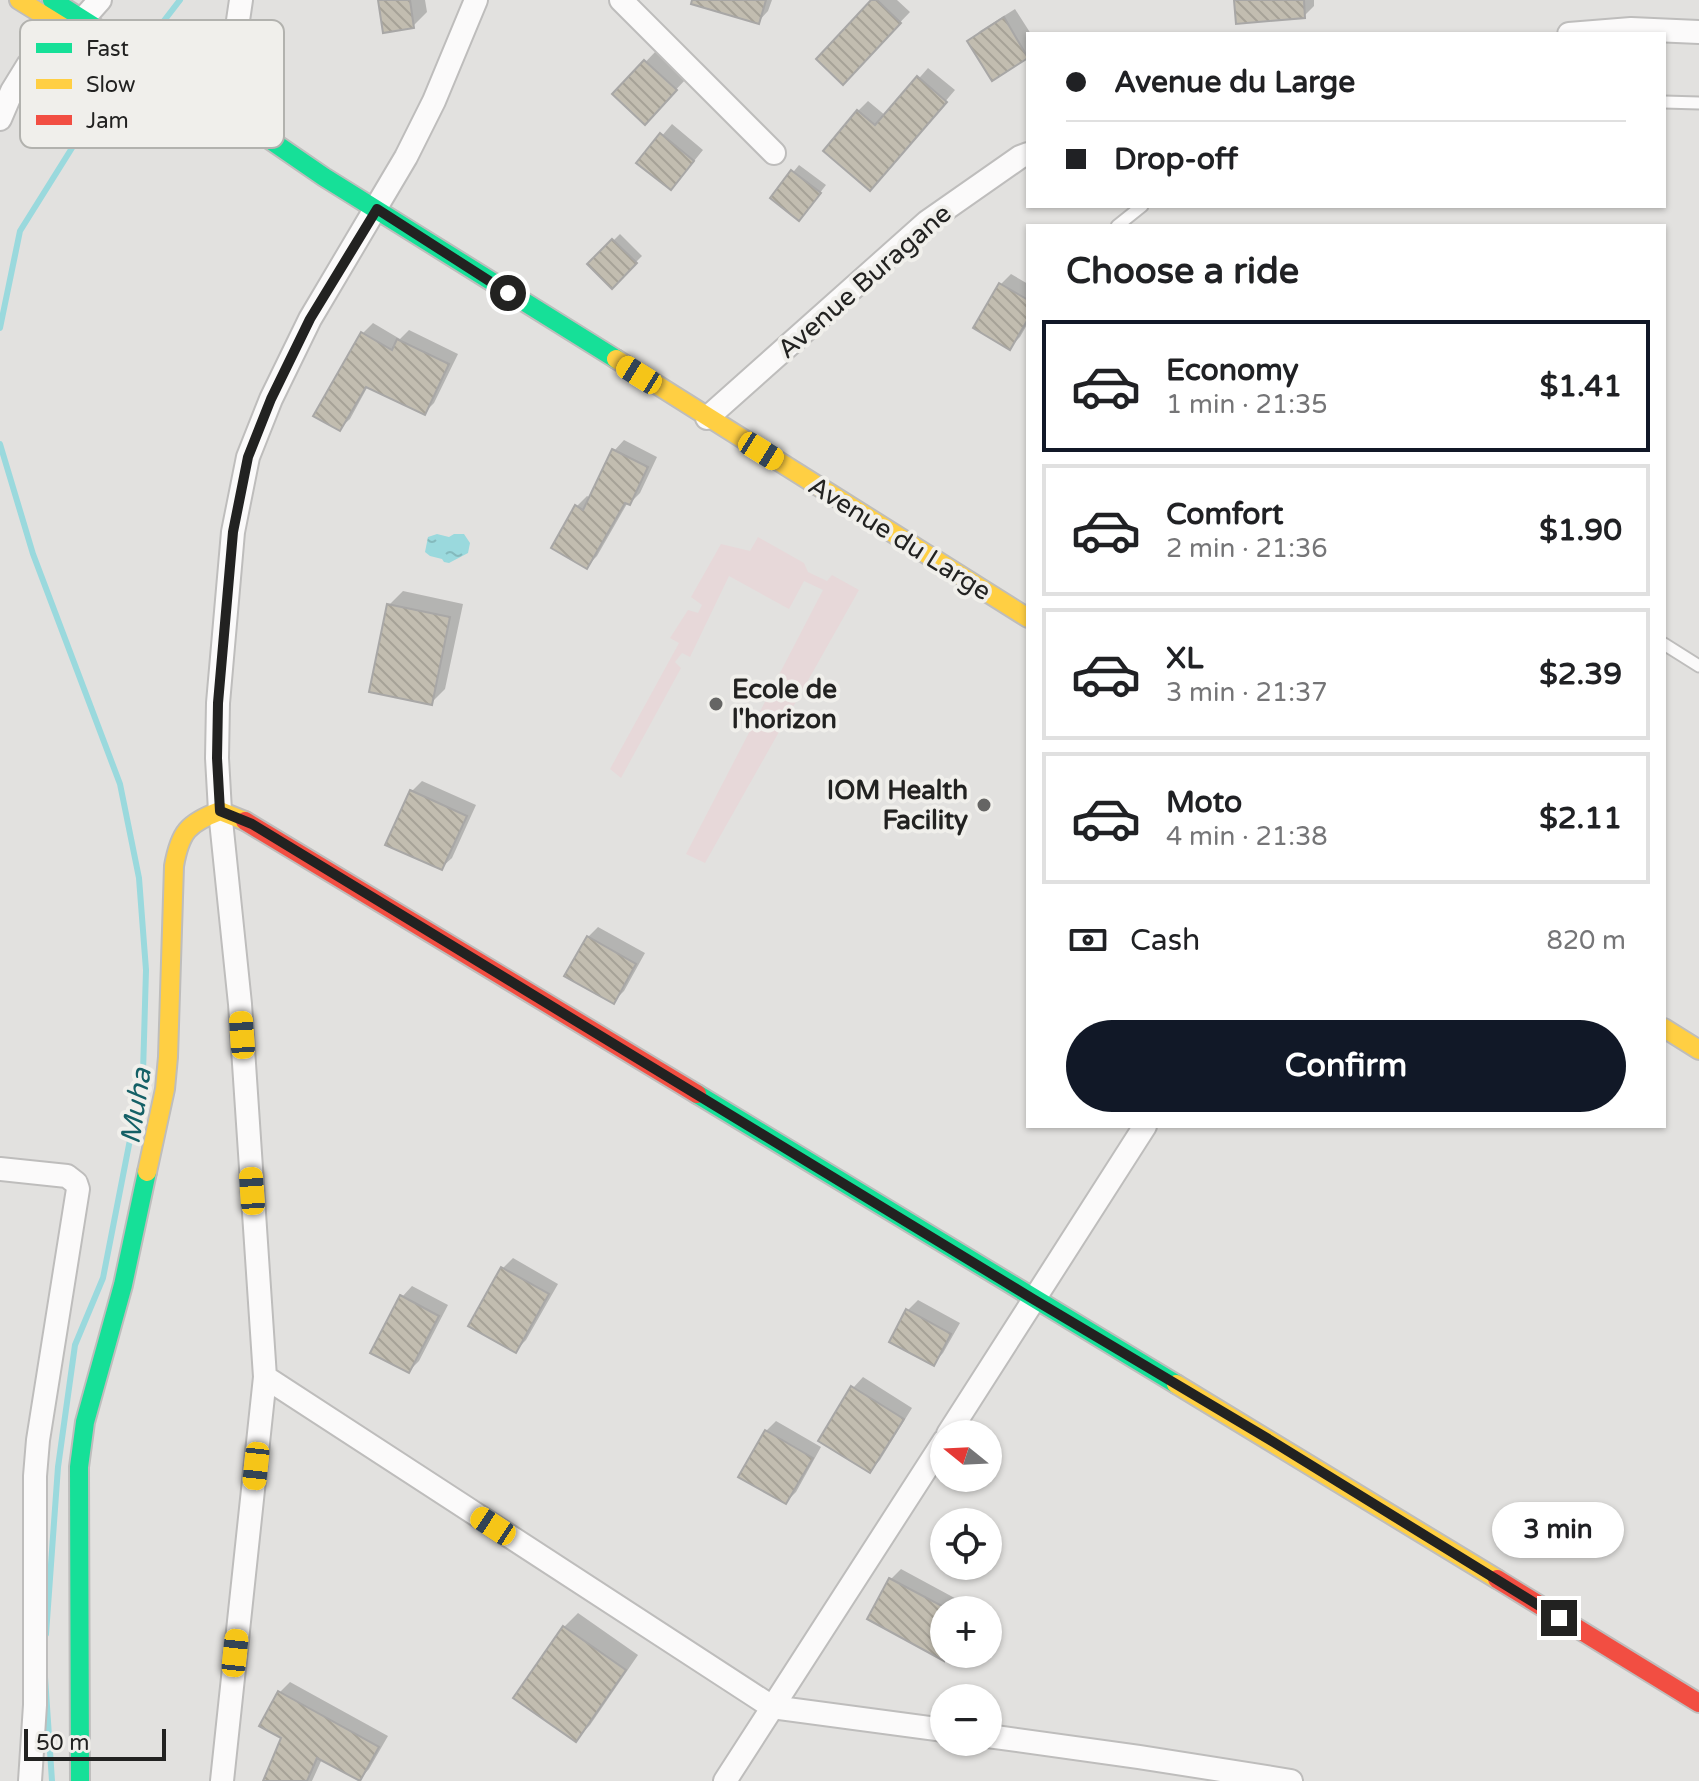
<!DOCTYPE html>
<meta charset="utf-8">
<style>
:root{--surface:#fff;--page:#f2f2f2;--text:#202124;--muted:#757577;--line:#e0e0e0;--accent:#111827}
body{margin:0;font-family:"Varela Round",sans-serif;background:var(--page);color:var(--text);height:100vh;display:flex;flex-direction:column;font-size:30px;white-space:nowrap}
*{box-sizing:border-box;margin:0}
p{font-size:26px;color:var(--muted)}
.icon{flex:none;width:44px;height:44px;fill:none;stroke:currentColor;stroke-width:2;stroke-linecap:round;stroke-linejoin:round}
.map{position:relative;flex:1;overflow:hidden}
.side{position:absolute;left:1026px;top:224px;width:640px;height:904px;display:flex;flex-direction:column;background:var(--surface);border-radius:0px;box-shadow:0 2px 6px #0004}
.side>*{flex:none}
.top-card{position:absolute;left:1026px;top:32px;width:640px;height:176px;border-radius:0px;box-shadow:0 2px 6px #0004;display:grid;align-content:center;height:176px;padding:0 40px;background:var(--surface)}
.needle{width:52px;rotate:288deg}
.buttons{position:absolute;left:930px;top:1420px;display:grid;gap:16px}
.buttons a{display:grid;place-items:center;width:72px;height:72px;border-radius:50%;background:var(--surface);box-shadow:0 2px 6px #0004;font-size:40px}
.scale{position:absolute;left:24px;bottom:20px;width:142px;box-sizing:border-box;padding-left:8px;border:4px solid #222221;border-top:0;font-size:22px;line-height:28px;white-space:nowrap;color:#222221;-webkit-text-stroke:6px #f0efeb;paint-order:stroke}
.end{position:absolute;width:36px;height:36px;margin:-18px;border:10px solid #222221;background:#fff;box-shadow:0 0 0 4px #fff}
.from{border-radius:50%}
.bubble{position:absolute;height:56px;border-radius:28px;background:var(--surface);box-shadow:0 2px 6px #0004;font-size:26px;font-weight:800;line-height:56px;text-align:center}
.car{position:absolute;width:24px;height:48px;margin:-24px -12px;border-radius:10px;box-shadow:0 0 6px 2px #0007;background:linear-gradient(#f5c518 24%,#345 0 40%,#f5c518 0 76%,#345 0 86%,#f5c518 0)}
.top-card b{display:flex;align-items:center;gap:28px;height:76px;font-size:30px}
.top-card b+b{border-top:2px solid var(--line)}
.top-card i{width:20px;height:20px;background:var(--text)}
ul{padding:0;list-style:none}
li{display:flex;align-items:center;gap:24px;height:132px;margin:0 16px 12px;padding:0 24px;border:4px solid var(--line);border-radius:0px}
li div{flex:1}
li b{display:block;font-size:30px}
li em{font-style:normal;font-weight:800}
li.active{border-color:var(--accent)}
li>.icon{width:72px;height:72px;stroke-width:1.5}
h2{padding:0 40px;font-size:36px;line-height:96px}
.pay{display:flex;align-items:center;gap:20px;height:88px;padding:0 40px;font-size:30px}
.pay p{margin-inline-start:auto}
.primary-button{display:flex;gap:16px;margin-top:auto;padding:16px 40px}
.primary-button a{flex:1;height:92px;border-radius:48px;background:var(--accent);color:#fff;font-size:32px;font-weight:800;line-height:92px;text-align:center}
.map>svg:first-child{display:block}
.education{fill:#e7d8d9}
.water{fill:url(#water-ripples)}
.shadow{fill:#0003}
.lines{fill:none;stroke-linecap:round;stroke-linejoin:round}
.stream{stroke:#9ad9dd;stroke-width:6}
.building{fill:url(#building-back-hatch);stroke:#a8a7a6;stroke-width:2}
.lane-casing{stroke:#bebdbc;stroke-width:15}
.street-casing{stroke:#bebdbc;stroke-width:26}
.fast-casing{stroke:#bebdbc;stroke-width:22}
.slow-casing{stroke:#bebdbc;stroke-width:22}
.jam-casing{stroke:#bebdbc;stroke-width:22}
.lane{stroke:#fbfafa;stroke-width:11}
.street{stroke:#fbfafa;stroke-width:22}
.fast{stroke:#16e098;stroke-width:18}
.slow{stroke:#ffcf43;stroke-width:18}
.jam{stroke:#f24e42;stroke-width:18}
.route{stroke:#222221;stroke-width:10}
.poi-dot{fill:#656564;stroke:#f0efeb;stroke-width:3}
.labels{text-anchor:middle;stroke-width:8;stroke-linejoin:round;paint-order:stroke}
.street-label{font-size:26px;fill:#222221;stroke:#f0efeb}
.poi-label{font-size:26px;font-weight:bold;fill:#222221;stroke:#f0efeb;text-anchor:start}
.water-label{font-size:28px;font-style:italic;fill:#146066;stroke:#f0efeb}
.key{fill:#f0efeb;stroke:#b2b2ae;stroke-width:2}
.key-label{font-size:22px;fill:#222221}
</style>
<div class="map">
<svg width="1699" height="1781" viewBox="0 0 1699 1781">
<defs>
<pattern id="water-ripples" width="26" height="14" patternUnits="userSpaceOnUse" patternTransform="scale(2)"><rect width="26" height="14" fill="#9ad9dd"/><path d="M2 4q2-2 4 0t4 0M15 11q2-2 4 0t4 0" fill="none" stroke="#84babd"/></pattern>
<pattern id="building-back-hatch" width="6" height="6" patternUnits="userSpaceOnUse" patternTransform="scale(2)"><rect width="6" height="6" fill="#c2bdb0"/><path d="M-1 5l2 2M0 0l6 6M5-1l2 2" fill="none" stroke="#a6a297"/></pattern>
</defs>
<rect width="100%" height="100%" fill="#e2e1df"/>
<!-- education -->
<path class="education" d="M758 537 804 563 808 572 827 581 832 575 859 590 705 863 686 854 823 590 804 581 789 609 729 576 690 657 682 653 675 662 681 668 621 778 610 769 679 643 670 638 688 610 698 613 702 605 691 597 721 544 750 551Z"/>
<!-- water -->
<path class="water" d="M437 534 449 537 454 534H464L470 543 468 553 449 563 444 562 442 559 430 556 425 552 428 537Z"/>
<!-- shadow -->
<path class="shadow" d="M380 0H425L427 12 413 26Z
M718 0H772L768 11 758 22Z
M874 0H897L910 12 843 82Z
M1236 0H1314V6L1304 16Z
M1015 9 1031 34H1028V56L993 78 970 41 980 31Z
M656 51 686 79 655 112 615 94Z
M928 68 955 90 880 178 858 111 868 101 886 116Z
M672 124 703 150 681 177 639 163Z
M799 165 826 185 805 212 772 198Z
M620 234 642 256 612 286 590 264Z
M1011 274 1028 284V323L1020 337 1010 347 1001 284Z
M373 323 400 339 409 330 458 354 434 403 424 413 368 386 350 419 339 429 363 333Z
M624 440 657 457 640 493 630 503 628 502 597 556 587 566 577 506 587 496 591 498 614 451Z
M403 591 463 604 445 689 431 703 389 605Z
M422 781 476 805 452 858 441 868 412 791Z
M598 927 645 953 624 991 613 1002 588 937Z
M513 1258 558 1284 526 1340 515 1351 503 1268Z
M412 1286 448 1305 419 1361 409 1371 402 1297Z
M918 1300 960 1323 943 1353 933 1364 908 1310Z
M863 1377 912 1408 880 1460 870 1470 853 1388Z
M776 1421 821 1447 796 1492 786 1502 766 1431Z
M901 1569 975 1609 944 1610V1654H948L944 1659 870 1618 891 1579Z
M578 1613 638 1655 590 1725 576 1739 564 1627Z
M290 1682 388 1736 369 1769 359 1780 322 1759 312 1781H265L284 1737 280 1692Z"/>
<g class="lines">
<!-- stream -->
<path class="stream" d="M143 48 180 0
M0 328 20 231 102 100 133 60
M0 444 33 554 120 784 139 878 146 970 143 1073 103 1278 75 1345 58 1467 46 1634
M45 1677 52 1781"/>
</g>
<!-- building -->
<path class="building" d="M378 0H410L414 28 383 33Z
M692 0H766L759 24 691 4Z
M871 0H877L901 23 843 85 816 59Z
M1234 0H1304L1305 18 1236 24Z
M1004 17 1028 58 992 81 967 41Z
M644 60 677 90 645 125 612 94Z
M917 76 947 102 870 191 823 151 857 110 875 125Z
M660 133 694 161 671 190 636 163Z
M791 170 821 193 799 221 770 198Z
M612 239 637 263 612 289 587 264Z
M999 283 1028 300V319L1010 350 973 328Z
M361 332 392 350 397 339 449 364 425 415 366 387 340 431 313 416Z
M612 449 648 467 630 505 625 503 587 569 551 548 575 505 583 510Z
M387 604 450 617 432 705 369 692Z
M410 790 467 816 442 870 385 845Z
M587 936 636 964 614 1004 564 976Z
M501 1267 549 1294 516 1353 468 1326Z
M400 1295 439 1316 409 1373 370 1353Z
M906 1309 951 1334 934 1366 889 1342Z
M851 1386 904 1419 870 1473 818 1441Z
M765 1430 813 1458 786 1504 738 1477Z
M889 1578 944 1607V1661L867 1619Z
M563 1626 626 1670 576 1742 513 1698Z
M278 1691 379 1747 360 1781 317 1758 307 1781H263L281 1738 259 1726Z"/>
<g class="lines">
<defs>
<path id="lane" d="M1664 102 1699 103
M1117 226 1142 206
M1664 644 1699 666"/>
<path id="street" d="M621 0 774 153
M1569 34 1631 29 1699 32
M225 109 241 0
M0 119 12 91 28 65 49 43 83 19 100 0
M707 418 927 222 1020 157 1028 154
M0 1169 67 1176 76 1183 78 1189 38 1440 35 1476V1705L30 1781
M265 1377 772 1707 944 1730
M948 1434 1145 1126
M988 1736 1139 1757 1291 1781
M222 1781 265 1377 240 1004 220 811 217 758 218 703 233 532 248 457 271 399 310 319 406 157 434 101 476 0
M725 1781 944 1441"/>
<path id="fast" d="M52 0 225 109 324 177 616 359
M697 1094 1176 1384
M80 1781 79 1467 85 1422 123 1285 147 1172"/>
<path id="slow" d="M19 0 66 29
M616 359 1028 618
M1664 1028 1699 1050
M147 1172 165 1089 168 1057 174 866C180 832 188 823 220 811L245 821
M1176 1384 1497 1579"/>
<path id="jam" d="M245 821 697 1094
M1497 1579 1699 1703"/>
</defs>
<!-- lane casing -->
<use href="#lane" class="lane-casing"/>
<!-- street casing -->
<use href="#street" class="street-casing"/>
<!-- fast casing -->
<use href="#fast" class="fast-casing"/>
<!-- slow casing -->
<use href="#slow" class="slow-casing"/>
<!-- jam casing -->
<use href="#jam" class="jam-casing"/>
<!-- lane -->
<use href="#lane" class="lane"/>
<!-- street -->
<use href="#street" class="street"/>
<!-- fast -->
<use href="#fast" class="fast"/>
<!-- slow -->
<use href="#slow" class="slow"/>
<!-- jam -->
<use href="#jam" class="jam"/>
</g>
<g class="lines">
<!-- route -->
<path class="route" d="M508 293 377 209 310 319 271 399 248 457 233 532 218 703 217 758 220 811 252 824 1033 1299 1270 1440 1559 1618"/>
</g>
<!-- markers -->
<g class="poi-dot">
<circle cx="716" cy="704" r="8"/>
<circle cx="984" cy="805" r="8"/>
</g>
<g class="labels">
<!-- street labels -->
<g class="street-label">
<text transform="translate(864 281) rotate(-41)" y="9">Avenue Buragane</text>
<text transform="translate(900 538) rotate(32)" y="9">Avenue du Large</text>
</g>
<!-- poi labels -->
<g class="poi-label">
<text x="732" y="698">Ecole de<tspan x="732" dy="30">l'horizon</tspan></text>
<text x="968" y="799" text-anchor="end">IOM Health<tspan x="968" dy="30">Facility</tspan></text>
</g>
<!-- water labels -->
<g class="water-label">
<text transform="translate(135 1106) rotate(-81)" y="10">Muha</text>
</g>
</g>
<!-- legend -->
<rect x="20" y="20" width="264" height="128" rx="12" class="key"/>
<rect x="36" y="43" width="36" height="10" fill="#16e098"/>
<rect x="36" y="79" width="36" height="10" fill="#ffcf43"/>
<rect x="36" y="115" width="36" height="10" fill="#f24e42"/>
<g class="key-label">
<text x="86" y="56">Fast</text>
<text x="86" y="92">Slow</text>
<text x="86" y="128">Jam</text>
</g>
</svg>
<div class="buttons">
<a><svg class="needle" viewBox="-14 -14 28 28"><path d="M0-13l5 13h-10z" fill="#e53935"/><path d="M0 13l5-13h-10z" fill="#757577"/></svg></a>
<a><svg class="icon" aria-label="locate" viewBox="0 0 24 24"><circle cx="12" cy="12" r="6"/><path d="M12 2v4M12 18v4M2 12h4M18 12h4"/></svg></a>
<a>+</a>
<a>−</a>
</div>
<div class="scale">50 m</div>
<i class="end from" style="left:508px;top:293px"></i>
<i class="end" style="left:1559px;top:1618px"></i>
<div class="bubble" style="left:1492px;top:1502px;width:132px">3 min</div>
<i class="car" style="left:639px;top:375px;rotate:302deg"></i>
<i class="car" style="left:761px;top:451px;rotate:122deg"></i>
<i class="car" style="left:242px;top:1035px;rotate:356deg"></i>
<i class="car" style="left:252px;top:1191px;rotate:356deg"></i>
<i class="car" style="left:256px;top:1466px;rotate:186deg"></i>
<i class="car" style="left:493px;top:1526px;rotate:303deg"></i>
<i class="car" style="left:235px;top:1653px;rotate:6deg"></i>
<div class="top-card">
<b><i class="from"></i>Avenue du Large</b>
<b><i></i>Drop-off</b>
</div>
<section class="side">
<h2>Choose a ride</h2>
<ul>
<li class="active"><svg class="icon" aria-label="car" viewBox="0 0 24 24"><path d="M5 17H2v-5l4-1 3-4h7l3 4 3 1v5h-3M9 17h6M6 11h13"/><circle cx="7" cy="17" r="2"/><circle cx="17" cy="17" r="2"/></svg><div><b>Economy</b><p>1 min · 21:35</p></div><em>$1.41</em></li>
<li><svg class="icon" aria-label="car" viewBox="0 0 24 24"><path d="M5 17H2v-5l4-1 3-4h7l3 4 3 1v5h-3M9 17h6M6 11h13"/><circle cx="7" cy="17" r="2"/><circle cx="17" cy="17" r="2"/></svg><div><b>Comfort</b><p>2 min · 21:36</p></div><em>$1.90</em></li>
<li><svg class="icon" aria-label="car" viewBox="0 0 24 24"><path d="M5 17H2v-5l4-1 3-4h7l3 4 3 1v5h-3M9 17h6M6 11h13"/><circle cx="7" cy="17" r="2"/><circle cx="17" cy="17" r="2"/></svg><div><b>XL</b><p>3 min · 21:37</p></div><em>$2.39</em></li>
<li><svg class="icon" aria-label="car" viewBox="0 0 24 24"><path d="M5 17H2v-5l4-1 3-4h7l3 4 3 1v5h-3M9 17h6M6 11h13"/><circle cx="7" cy="17" r="2"/><circle cx="17" cy="17" r="2"/></svg><div><b>Moto</b><p>4 min · 21:38</p></div><em>$2.11</em></li>
</ul>
<div class="pay"><svg class="icon" aria-label="cash" viewBox="0 0 24 24"><path d="M3 7h18v10H3z"/><circle cx="12" cy="12" r="2"/></svg>Cash<p>820 m</p></div>
<div class="primary-button"><a>Confirm</a></div>
</section>
</div>
